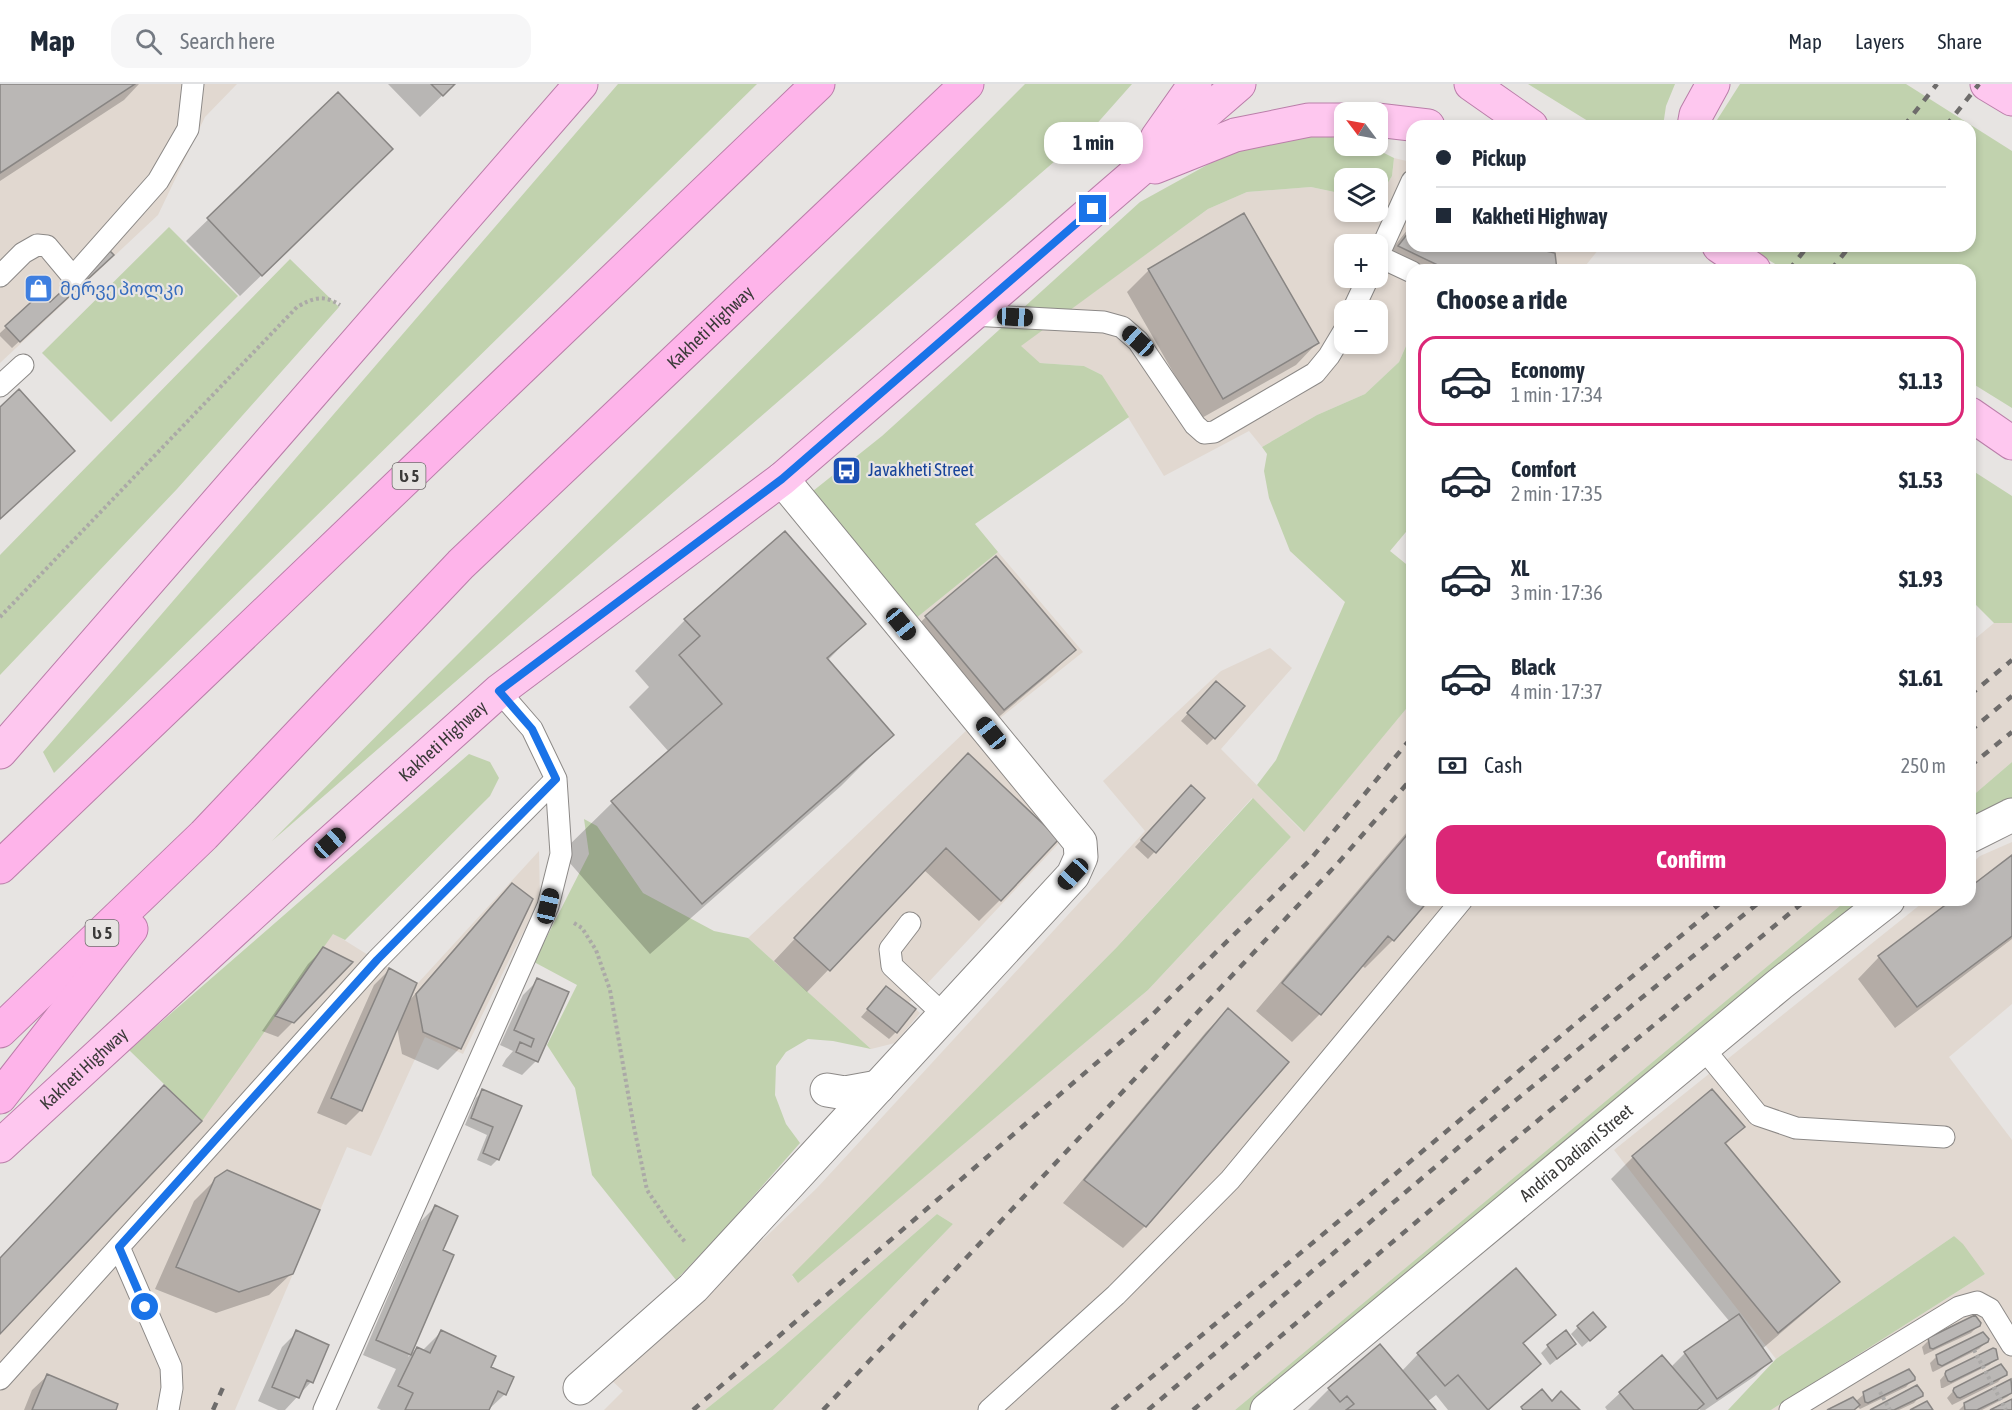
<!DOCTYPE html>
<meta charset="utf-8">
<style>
:root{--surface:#fff;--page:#f6f6f7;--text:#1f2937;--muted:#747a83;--line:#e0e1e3;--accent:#db2777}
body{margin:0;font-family:"Asap Condensed","Noto Sans Georgian",sans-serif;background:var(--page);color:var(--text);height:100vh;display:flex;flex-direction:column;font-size:22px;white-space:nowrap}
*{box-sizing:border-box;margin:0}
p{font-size:20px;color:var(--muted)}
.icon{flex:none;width:33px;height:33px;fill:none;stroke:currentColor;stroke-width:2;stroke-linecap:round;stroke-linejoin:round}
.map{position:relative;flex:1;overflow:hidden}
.details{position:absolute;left:1406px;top:180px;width:570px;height:642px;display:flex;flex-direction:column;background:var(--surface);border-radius:18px;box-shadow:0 3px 9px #0003}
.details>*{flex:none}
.guide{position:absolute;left:1406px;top:36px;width:570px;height:132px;border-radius:18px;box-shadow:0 3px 9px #0003;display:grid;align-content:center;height:132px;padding:0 30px;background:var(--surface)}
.needle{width:39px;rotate:302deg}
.fabs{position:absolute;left:1334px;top:18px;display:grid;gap:12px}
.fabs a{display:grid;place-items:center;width:54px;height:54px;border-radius:12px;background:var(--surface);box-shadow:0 3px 9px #0003;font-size:30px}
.end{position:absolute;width:27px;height:27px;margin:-14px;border:8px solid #1a73e8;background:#fff;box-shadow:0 0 0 3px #fff}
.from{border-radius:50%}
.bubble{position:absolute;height:42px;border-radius:18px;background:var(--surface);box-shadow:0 3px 9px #0003;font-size:20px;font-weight:700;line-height:42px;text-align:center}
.car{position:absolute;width:18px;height:36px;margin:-18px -9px;border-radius:8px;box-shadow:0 0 4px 2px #0007;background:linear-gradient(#222 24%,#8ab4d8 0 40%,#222 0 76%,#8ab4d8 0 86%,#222 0)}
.guide b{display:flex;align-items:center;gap:21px;height:57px;font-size:22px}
.guide b+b{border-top:2px solid var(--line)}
.guide i{width:15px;height:15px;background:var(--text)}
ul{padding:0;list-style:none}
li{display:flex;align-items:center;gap:18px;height:90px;margin:0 12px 9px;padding:0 18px;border:3px solid transparent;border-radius:18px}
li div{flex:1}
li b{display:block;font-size:22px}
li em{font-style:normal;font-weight:700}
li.current{border-color:var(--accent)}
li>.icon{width:54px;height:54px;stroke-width:1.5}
h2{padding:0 30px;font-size:27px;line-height:72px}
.pay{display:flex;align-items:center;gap:15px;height:66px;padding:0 30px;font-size:22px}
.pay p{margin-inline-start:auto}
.primary-button{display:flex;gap:12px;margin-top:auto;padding:12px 30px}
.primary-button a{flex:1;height:69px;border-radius:18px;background:var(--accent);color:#fff;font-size:24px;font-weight:700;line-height:69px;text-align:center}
header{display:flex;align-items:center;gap:36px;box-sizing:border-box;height:84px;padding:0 30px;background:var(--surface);border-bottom:2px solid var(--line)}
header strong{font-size:28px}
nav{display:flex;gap:33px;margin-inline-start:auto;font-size:21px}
.search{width:420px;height:54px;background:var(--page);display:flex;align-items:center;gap:15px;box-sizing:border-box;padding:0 21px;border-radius:18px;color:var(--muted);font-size:22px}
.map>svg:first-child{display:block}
.built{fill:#e1d8d0;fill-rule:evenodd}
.green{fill:#c1d2ae}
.shadow{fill:#0003}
.building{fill:#bab7b5;stroke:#888583;stroke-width:1.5}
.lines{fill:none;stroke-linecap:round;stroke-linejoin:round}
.service-casing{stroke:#8c8987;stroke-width:23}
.minor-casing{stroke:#8c8987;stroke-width:35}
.primary-casing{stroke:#ba7ea9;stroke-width:35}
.trunk-casing{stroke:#ba7ea9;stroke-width:35}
.path{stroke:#aba9a7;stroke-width:4;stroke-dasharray:3 3;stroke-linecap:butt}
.service{stroke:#fff;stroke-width:21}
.minor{stroke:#fff;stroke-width:33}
.primary{stroke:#fec7ef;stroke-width:33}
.trunk{stroke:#feb4ea;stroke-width:33}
.rail{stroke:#6e6c6b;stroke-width:4.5;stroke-dasharray:8 8;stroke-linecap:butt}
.route{stroke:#1a73e8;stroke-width:8}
.labels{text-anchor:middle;stroke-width:4.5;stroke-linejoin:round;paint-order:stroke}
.shield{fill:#e7e4e2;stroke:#6f6d6c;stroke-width:1.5}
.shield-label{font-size:16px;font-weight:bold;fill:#3b3a39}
.shop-label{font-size:18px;fill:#366cbe;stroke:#e7e4e2;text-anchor:start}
.street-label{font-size:18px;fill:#3b3a39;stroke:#e7e4e2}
.transit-label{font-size:18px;fill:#164399;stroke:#e7e4e2;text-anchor:start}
</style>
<header>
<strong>Map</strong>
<div class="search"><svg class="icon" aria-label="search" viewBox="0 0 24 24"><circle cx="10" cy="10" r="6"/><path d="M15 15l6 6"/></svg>Search here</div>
<nav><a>Map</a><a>Layers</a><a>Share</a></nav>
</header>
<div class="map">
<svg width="2012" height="1326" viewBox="0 0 2012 1326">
<rect width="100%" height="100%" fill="#e7e4e2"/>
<!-- built -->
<path class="built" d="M0 0H237L205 33 158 131 0 279Z
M1394 74 1411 78 1412 162H1592L1599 165 1582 186H1412L1410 253 1399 278 1365 310 1317 331 1262 363 1249 347 1164 392 1102 291 1084 282 1040 279 1020 262 1208 125 1247 108 1311 103 1344 110V128H1377V109L1382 108 1392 92ZM1344 160H1377V194H1344ZM1344 226H1377V260H1344Z
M998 468 1083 568 995 638 915 535Z
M1994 539H2012V678L1970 714V559Z
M1270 564 1292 584 1221 665 1303 748 1411 619 1412 816H1847L1235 1326H773L953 1140 937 1130 775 1270 705 1326H604L623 1307 608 1293 710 1206 817 1104 1145 747 1103 697 1221 587ZM1252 714 1291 753 1148 906 798 1198 792 1192 1117 863Z
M969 644 1050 743 1059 759 909 919 920 929 895 959 871 965 748 854Z
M2012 758V920L1949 973 2012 1056V1326H1771L1985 1190 1954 1152 1776 1275 1614 1066 1926 816H1970V781L1980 772Z
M539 767 540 818 517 860 463 970 425 953 371 1072 347 1063 235 1326H0V1174L164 1001 202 1036 333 849 389 884 418 899Z"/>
<!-- green -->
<path class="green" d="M618 0H757L54 689 43 668Z
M1025 0H1132L1093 44 272 757Z
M1528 0H1675L1666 22 1663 42H1596Z
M1740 0H1906L2012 67V324L1970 298V186H1785L1746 162H1970V42H1716L1717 36Z
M1305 49 1344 55V62H1370L1394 74 1392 92 1382 108 1377 109V94H1344V110L1311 103 1247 108 1208 125 1021 262 1040 279 1084 282 1102 291 1129 333 975 440 998 468 915 535 813 407 882 352 1140 118 1236 65Z
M169 143 238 212 111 338 42 269Z
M290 175 339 223 177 405 0 591V471Z
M1411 239V442L1390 467 1411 484V619L1304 748 1257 701 1276 676 1345 518 1290 467 1269 414 1264 387 1267 370 1262 363 1317 331 1365 310 1399 278 1410 253Z
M1970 385 2012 412V539H1994L1970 515Z
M469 670 490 678 499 694 490 712 345 856 333 850 202 1037 129 966Z
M2012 678V715L1970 737V714Z
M1253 714 1291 753 1148 906 798 1199 792 1191 1117 863Z
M584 735 597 742 643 809 714 847 748 854 871 965 833 957 808 955 786 968 776 982 775 1011 786 1040 800 1059 720 1150 676 1196 592 1091 575 1004 547 961 577 901 534 878 589 770Z
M1847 816H1863L1253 1326H1235Z
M937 1130 953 1140 773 1326H705L775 1270Z
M1954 1152 1963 1160 1985 1190 1771 1326H1728L1776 1275Z"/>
<!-- shadow -->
<path class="shadow" d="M0 0H139L124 16 0 97Z
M388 0H454L420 33Z
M338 10 370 87 240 212 186 157Z
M1412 140V162H1516L1555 186H1412V200L1377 184Z
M105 178 12 264 0 252V249L41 211 50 220Z
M1149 186 1317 259 1296 281 1200 335 1127 208Z
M926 533 1074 566 1052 588 982 647 904 554Z
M685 536 864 539 827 577 892 651 841 702 650 870 561 769 612 719 669 668 629 623 649 603 635 587Z
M1209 606 1214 654 1207 661 1181 637Z
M946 693 1000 816 979 837 924 786 807 908 774 877Z
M1184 710 1203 714 1148 775 1135 763Z
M1412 742V816H1427L1393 856 1365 884 1361 881 1320 930 1292 958 1256 927Z
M2012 773V855L1895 944 1858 895 1879 873 1955 816H1970V805Z
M512 801 460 964 438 986 402 970 397 943 361 1026 346 1041 317 1029 374 901 389 886 409 917 491 822Z
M323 865 293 938 278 953 262 947 308 880Z
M538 896 536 977 522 991 502 982 506 975 513 967 500 961 523 911Z
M886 904 896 948 889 955 861 933Z
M1228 926 1287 978 1145 1142 1123 1164 1063 1119 1206 948Z
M483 1007 520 1022 498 1075 491 1082 477 1076 487 1051 465 1041 476 1014Z
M1743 1043 1725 1061 1838 1198 1816 1219 1762 1265 1770 1277 1755 1292 1705 1326H1700L1698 1324 1696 1326H1607L1605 1323 1620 1309 1671 1283 1685 1269 1730 1238 1611 1095 1633 1073Z
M216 1095 292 1189 269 1211 216 1229 155 1205 194 1117Z
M435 1123 441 1167 452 1171 408 1273 417 1264 422 1267 441 1248 489 1283 505 1310 488 1326H381L377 1324 396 1285 363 1271 420 1138Z
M1554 1231 1522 1261 1539 1280 1489 1326H1448L1436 1311 1427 1318 1434 1326H1308L1329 1305 1401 1288 1418 1270Z
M1979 1241 1971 1249 1924 1271 1922 1263 1929 1256Z
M1578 1243 1597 1250 1582 1263 1571 1250Z
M297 1248 311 1298 285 1326H278L258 1317 282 1263Z
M1986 1258 1979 1265 1933 1288 1932 1287 1930 1279 1937 1272Z
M1548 1262 1567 1267 1550 1281 1541 1269Z
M1997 1274 1989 1281 1943 1304H1941L1940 1296 1947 1288Z
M2005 1290 1998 1298 1952 1321 1947 1314 1955 1305Z
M47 1292 114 1326H24L32 1306Z
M1913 1295 1906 1303 1860 1325 1858 1323 1854 1326H1831L1855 1318 1864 1310Z
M2011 1297 2012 1309 2007 1313 1982 1326H1959L1965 1320Z
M1921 1311 1914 1319 1899 1326H1871Z"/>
<!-- building -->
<path class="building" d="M0 0H135L0 89Z
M431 0H455L443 12Z
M338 8 393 65 262 192 207 134Z
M1244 129 1319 259 1223 315 1148 185Z
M1412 144V162H1523L1555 169 1557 186H1448L1398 162Z
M108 165 114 171 20 258 5 242 41 209 50 218Z
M19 305 75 367 0 435V323Z
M785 447 866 540 827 574 894 651 702 820 611 717 722 620 679 571 700 552 684 535Z
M996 472 1076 566 1004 626 925 532Z
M1216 597 1245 622 1215 655 1187 629Z
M968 669 1059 755 1001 817 946 764 830 887 794 854Z
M1191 701 1205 714 1156 769 1141 756Z
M1412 745V816H1429L1394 857 1388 852 1321 931 1282 899Z
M2012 771V852L1917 923 1878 872 1952 816H1970V803Z
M512 799 533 815 461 965 423 948 416 910Z
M323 863 353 878 294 939 275 932Z
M389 884 417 899 362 1027 331 1014Z
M537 894 569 908 538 978 516 968 520 958 531 963 534 955 514 946Z
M886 902 916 925 897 949 867 925Z
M1228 924 1289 978 1146 1143 1084 1096Z
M164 1001 202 1037 0 1250V1174Z
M482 1005 522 1022 499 1076 483 1069 493 1043 471 1034Z
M1712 1005 1745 1043 1725 1059 1840 1198 1778 1249 1632 1072Z
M227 1086 320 1126 293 1190 239 1208 176 1183 215 1094Z
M435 1121 458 1132 443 1166 454 1171 411 1271 376 1256Z
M1516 1184 1556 1231 1523 1259 1541 1280 1488 1326 1458 1291 1445 1302 1417 1269Z
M1593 1228 1606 1243 1590 1257 1577 1242Z
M1739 1230 1772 1277 1717 1315 1684 1268Z
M1975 1231 1981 1239 1980 1242 1933 1265 1930 1264 1928 1254Z
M296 1246 329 1261 313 1299 307 1296 299 1314 272 1303Z
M441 1246 496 1272 491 1283 514 1293 506 1311 498 1307 489 1326H405L413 1309 398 1302 417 1263 430 1269Z
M1566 1246 1576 1260 1557 1275 1547 1261Z
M1983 1248 1989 1255 1988 1258 1942 1282 1938 1280 1936 1271Z
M1380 1260 1436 1326H1346L1354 1320 1347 1312 1340 1318 1328 1304Z
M1993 1264 1996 1265 1998 1275 1951 1298 1948 1297 1945 1290 1946 1287Z
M1662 1271 1704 1320 1697 1326H1634L1619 1308Z
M2001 1280 2007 1288V1291L1960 1314 1957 1313 1953 1307 1954 1304Z
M1909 1285 1915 1293V1296L1868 1319 1865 1318 1863 1308Z
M47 1290 118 1320 116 1326H32Z
M2011 1295 2012 1309 1977 1326H1965L1964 1319Z
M1917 1301 1923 1309V1312L1894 1326H1870Z
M1542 1305 1552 1317 1561 1307 1580 1326H1523L1521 1323Z
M1853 1313 1860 1321 1854 1326H1827Z
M2012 1315V1326H1990Z
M1927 1317 1933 1326H1910Z"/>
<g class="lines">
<defs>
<path id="service" d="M1378 172 1412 188
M1377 174 1412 97
M0 192 23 169 37 161 47 162 73 193 158 97 188 45 193 0
M1353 226 1368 194
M971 231 1104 238 1122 243 1138 257 1195 341 1204 349 1214 348 1315 289 1329 272 1344 247
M0 302 23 281
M910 839 890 865 892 882 944 931
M1703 964 1758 1031 1796 1044 1944 1053
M119 1163 171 1283 172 1304 168 1326
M0 1295 377 876 556 695
M324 1326 548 822 561 770 556 695 532 645 499 607
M989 1326 1116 1211 1230 1096 1462 816
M1790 1326 1959 1223 1977 1218 1990 1225 2012 1261"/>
<g id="minor">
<path d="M1970 752 2012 731"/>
<path d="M827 1006 845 1009 878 1003"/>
<path d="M580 1304 693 1204 1073 791 1081 773 1080 758 782 395"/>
<path id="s1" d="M1267 1326 1780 900 1888 816"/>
</g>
<g id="primary">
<path d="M1471 0 1531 42"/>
<path d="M1987 0 2012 15"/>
<path d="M1377 36 1428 42"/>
<path d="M1694 42 1696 31 1713 0"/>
<path d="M1157 54 1195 0"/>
<path d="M1155 83 1235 51 1309 36H1344"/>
<path d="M1719 162 1754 186"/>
<path d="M1970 330 2012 359"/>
<path d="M0 668 581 0"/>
<path id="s2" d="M0 1062 313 774 499 607 782 395 1239 0"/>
</g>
<g id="trunk">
<path d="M0 783 818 0"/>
<path id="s3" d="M0 947 204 751 461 480 967 0"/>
<path d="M0 1013 131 845"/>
</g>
</defs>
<!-- service casing -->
<use href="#service" class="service-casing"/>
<!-- minor casing -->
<use href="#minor" class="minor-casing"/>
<!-- primary casing -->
<use href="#primary" class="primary-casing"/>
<!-- trunk casing -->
<use href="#trunk" class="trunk-casing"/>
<!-- path -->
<path class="path" d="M0 533 297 223C313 214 323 210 340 221
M574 839 582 844 596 866 610 906 633 1038 647 1106 670 1140 685 1158
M1974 1266 2006 1326
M1880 1308 1890 1326"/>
<!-- service -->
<use href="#service" class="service"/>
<!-- minor -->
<use href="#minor" class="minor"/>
<!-- primary -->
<use href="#primary" class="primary"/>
<!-- trunk -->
<use href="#trunk" class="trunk"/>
<!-- rail -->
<path class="rail" d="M1904 42 1937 0
M1946 42 1979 0
M1789 186 1808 162
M1831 186 1850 162
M1970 611 2012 576
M1970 647 2012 612
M1970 682 2012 648
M213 1326 225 1299
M693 1326 1151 932 1309 777 1412 653
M823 1326 1338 779 1412 694
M1112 1326 1724 816
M1148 1326 1479 1046 1762 816
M1193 1326 1497 1070 1806 816"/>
</g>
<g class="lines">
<!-- route -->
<path class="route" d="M145 1223 119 1163 377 876 556 695 532 645 499 607 782 395 1093 125"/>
</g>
<!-- icons -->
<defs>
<symbol id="shop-square" viewBox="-11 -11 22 22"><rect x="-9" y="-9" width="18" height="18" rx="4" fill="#3f7fe0" stroke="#e7e4e2"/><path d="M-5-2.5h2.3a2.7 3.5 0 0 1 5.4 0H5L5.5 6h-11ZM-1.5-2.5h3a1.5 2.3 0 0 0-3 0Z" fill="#fff"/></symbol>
<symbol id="bus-square" viewBox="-11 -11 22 22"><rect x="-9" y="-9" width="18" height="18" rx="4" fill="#1a4fb4" stroke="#e7e4e2"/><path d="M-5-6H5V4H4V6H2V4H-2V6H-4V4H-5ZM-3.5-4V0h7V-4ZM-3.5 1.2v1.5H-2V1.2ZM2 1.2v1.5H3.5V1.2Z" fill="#fff"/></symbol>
</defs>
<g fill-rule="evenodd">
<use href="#shop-square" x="22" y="188" width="33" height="33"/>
<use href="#bus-square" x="830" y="370" width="33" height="33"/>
</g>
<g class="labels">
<!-- shield labels -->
<g class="shield">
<rect x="392.5" y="379" width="33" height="26" rx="4.5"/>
<rect x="85.5" y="836" width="33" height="26" rx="4.5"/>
</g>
<g class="shield-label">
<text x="409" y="398">ს 5</text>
<text x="102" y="855">ს 5</text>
</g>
<!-- shop labels -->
<g class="shop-label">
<text x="60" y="211">მერვე პოლკი</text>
</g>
<!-- street labels -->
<g class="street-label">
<text dy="6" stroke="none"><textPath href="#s3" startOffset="1000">Kakheti Highway</textPath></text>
<text dy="6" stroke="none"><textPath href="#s2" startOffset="600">Kakheti Highway</textPath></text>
<text dy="6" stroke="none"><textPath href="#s2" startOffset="114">Kakheti Highway</textPath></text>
<text dy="6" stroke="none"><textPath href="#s1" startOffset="402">Andria Dadiani Street</textPath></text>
</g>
<!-- transit labels -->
<g class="transit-label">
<text x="868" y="392">Javakheti Street</text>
</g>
</g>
</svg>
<div class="fabs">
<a><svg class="needle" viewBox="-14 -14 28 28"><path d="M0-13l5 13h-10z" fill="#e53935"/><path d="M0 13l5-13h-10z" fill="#747a83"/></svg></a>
<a><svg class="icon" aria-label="layers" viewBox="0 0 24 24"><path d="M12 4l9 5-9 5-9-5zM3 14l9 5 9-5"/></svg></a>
<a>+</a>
<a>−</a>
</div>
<i class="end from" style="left:145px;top:1223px"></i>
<i class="end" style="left:1093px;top:125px"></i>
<div class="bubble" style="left:1044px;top:38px;width:99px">1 min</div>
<i class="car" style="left:1015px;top:233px;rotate:93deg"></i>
<i class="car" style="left:1138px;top:257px;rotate:312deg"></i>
<i class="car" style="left:901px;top:540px;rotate:141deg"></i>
<i class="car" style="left:991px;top:649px;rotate:321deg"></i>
<i class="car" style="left:330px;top:759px;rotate:48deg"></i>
<i class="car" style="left:1073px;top:790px;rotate:223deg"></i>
<i class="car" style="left:548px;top:822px;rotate:13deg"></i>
<div class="guide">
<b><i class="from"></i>Pickup</b>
<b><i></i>Kakheti Highway</b>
</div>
<section class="details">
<h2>Choose a ride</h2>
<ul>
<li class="current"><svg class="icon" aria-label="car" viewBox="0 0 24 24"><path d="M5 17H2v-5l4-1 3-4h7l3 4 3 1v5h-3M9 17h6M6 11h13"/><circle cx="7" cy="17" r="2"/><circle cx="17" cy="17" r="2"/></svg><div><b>Economy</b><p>1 min · 17:34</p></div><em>$1.13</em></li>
<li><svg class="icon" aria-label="car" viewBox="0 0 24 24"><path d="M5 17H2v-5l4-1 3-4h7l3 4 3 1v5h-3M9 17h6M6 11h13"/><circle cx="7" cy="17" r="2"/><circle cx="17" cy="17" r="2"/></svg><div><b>Comfort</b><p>2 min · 17:35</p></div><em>$1.53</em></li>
<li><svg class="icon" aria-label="car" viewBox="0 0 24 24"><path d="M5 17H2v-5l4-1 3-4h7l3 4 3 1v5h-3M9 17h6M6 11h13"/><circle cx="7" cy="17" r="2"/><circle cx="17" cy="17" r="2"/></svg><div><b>XL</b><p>3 min · 17:36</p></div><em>$1.93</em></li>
<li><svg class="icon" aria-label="car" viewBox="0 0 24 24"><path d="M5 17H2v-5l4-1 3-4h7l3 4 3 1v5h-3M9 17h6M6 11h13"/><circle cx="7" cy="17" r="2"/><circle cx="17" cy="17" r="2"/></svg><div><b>Black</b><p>4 min · 17:37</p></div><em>$1.61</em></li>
</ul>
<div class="pay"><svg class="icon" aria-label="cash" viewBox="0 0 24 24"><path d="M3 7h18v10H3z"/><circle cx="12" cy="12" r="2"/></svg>Cash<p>250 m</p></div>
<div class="primary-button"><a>Confirm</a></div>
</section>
</div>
